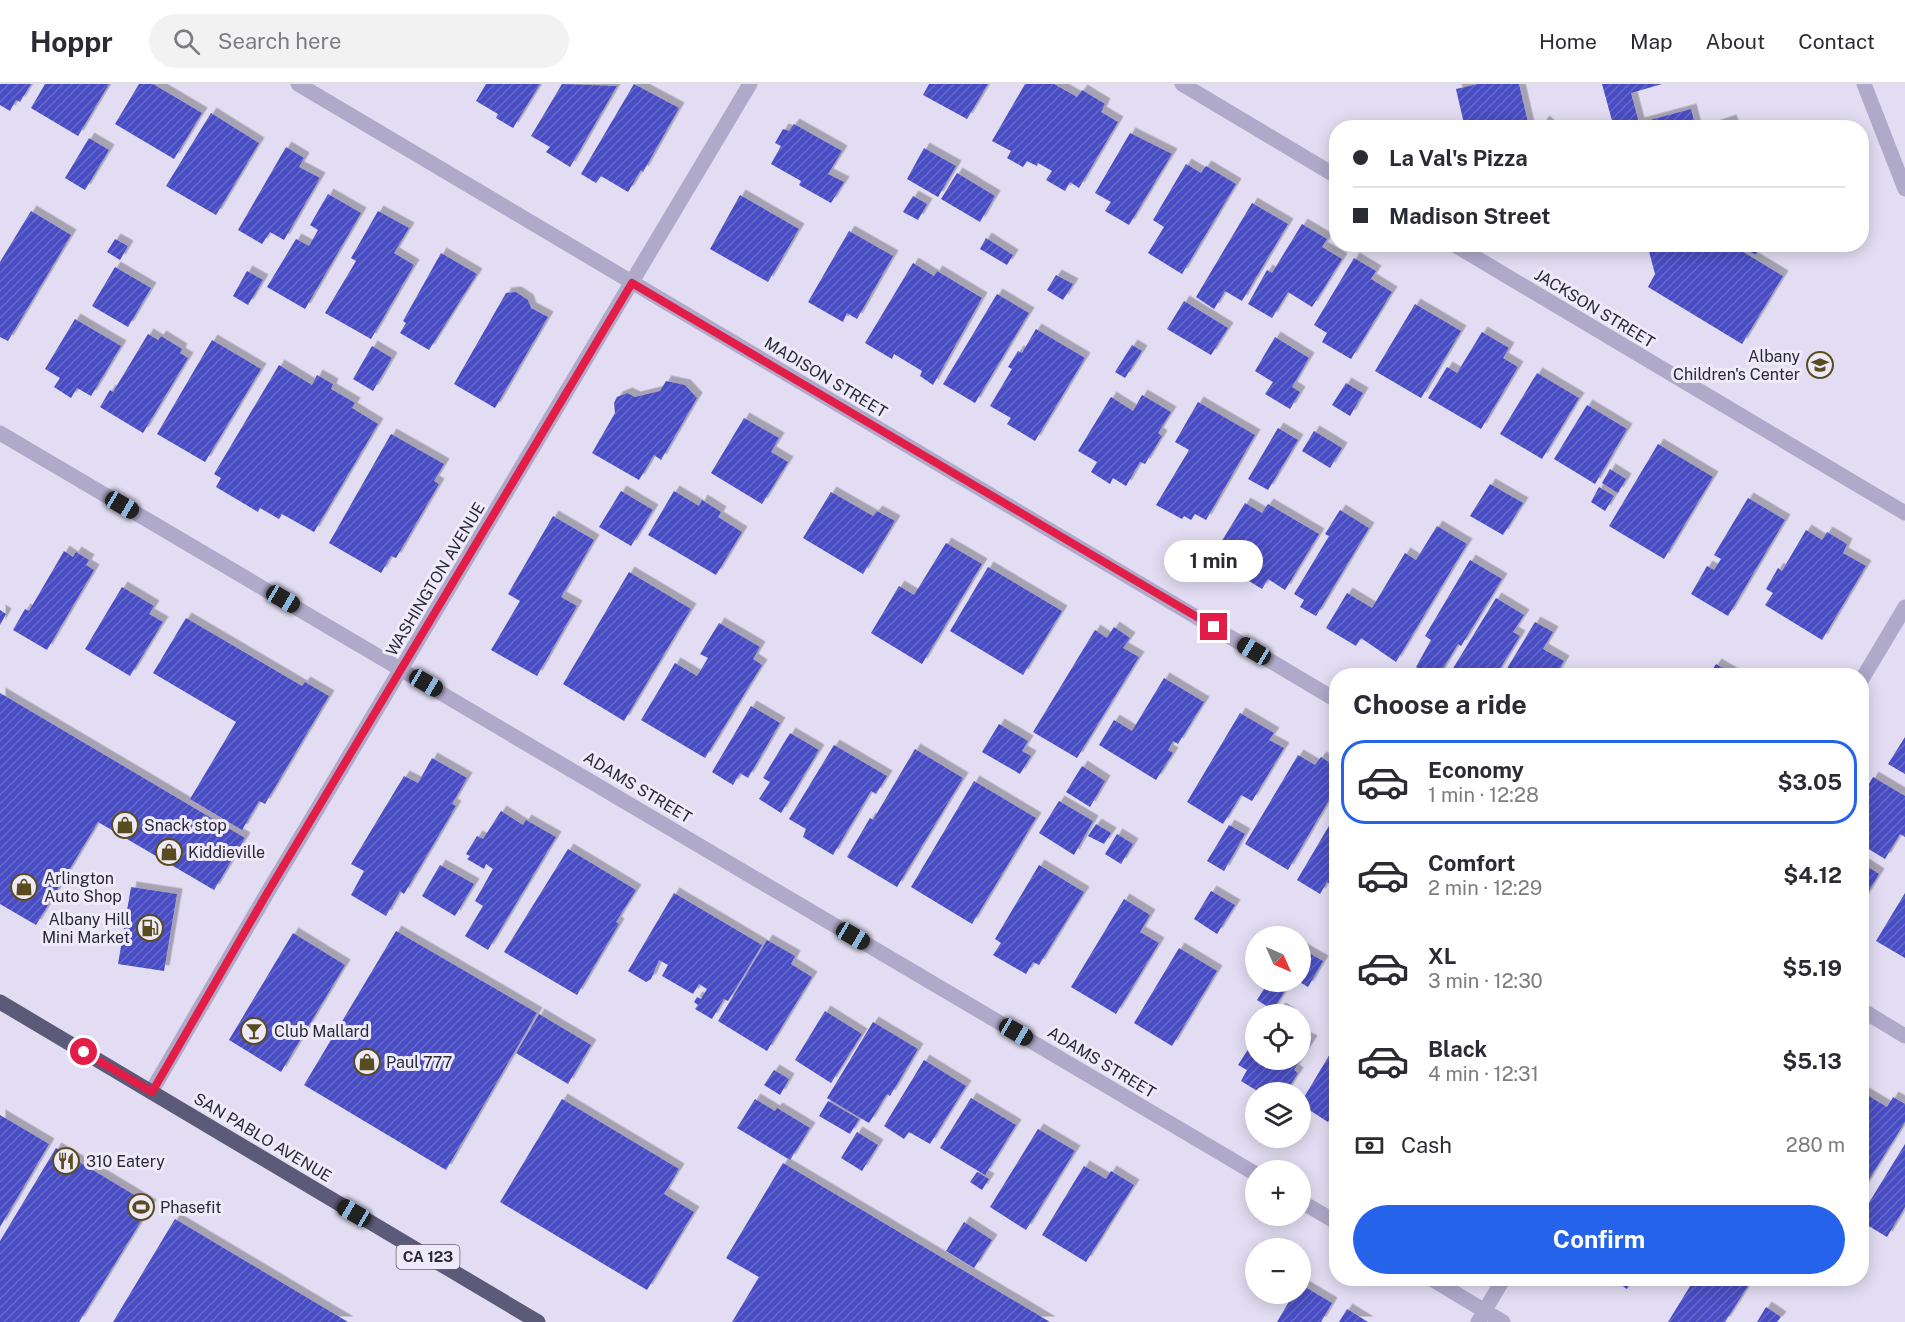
<!DOCTYPE html>
<meta charset="utf-8">
<style>
:root{--surface:#fff;--page:#f2f2f3;--text:#2b2b33;--muted:#7c7c81;--line:#e1e1e2;--accent:#2563eb}
body{margin:0;font-family:"Public Sans",sans-serif;background:var(--page);color:var(--text);height:100vh;display:flex;flex-direction:column;font-size:22px;white-space:nowrap}
*{box-sizing:border-box;margin:0}
p{font-size:20px;color:var(--muted)}
.icon{flex:none;width:33px;height:33px;fill:none;stroke:currentColor;stroke-width:2;stroke-linecap:round;stroke-linejoin:round}
.map{position:relative;flex:1;overflow:hidden}
.sheet{position:absolute;left:1329px;top:584px;width:540px;height:618px;display:flex;flex-direction:column;background:var(--surface);border-radius:24px;box-shadow:0 3px 15px #0003}
.sheet>*{flex:none}
.banner{position:absolute;left:1329px;top:36px;width:540px;height:132px;border-radius:24px;box-shadow:0 3px 15px #0003;display:grid;align-content:center;height:132px;padding:0 24px;background:var(--surface)}
.needle{width:39px;rotate:135deg}
.controls{position:absolute;left:1245px;top:842px;display:grid;gap:12px}
.controls a{display:grid;place-items:center;width:66px;height:66px;border-radius:50%;background:var(--surface);box-shadow:0 3px 15px #0003;font-size:30px}
.end{position:absolute;width:27px;height:27px;margin:-14px;border:8px solid #e11d48;background:#fff;box-shadow:0 0 0 3px #fff}
.from{border-radius:50%}
.bubble{position:absolute;height:42px;border-radius:21px;background:var(--surface);box-shadow:0 3px 15px #0003;font-size:20px;font-weight:700;line-height:42px;text-align:center}
.car{position:absolute;width:18px;height:36px;margin:-18px -9px;border-radius:8px;box-shadow:0 0 4px 2px #0007;background:linear-gradient(#222 24%,#8ab4d8 0 40%,#222 0 76%,#8ab4d8 0 86%,#222 0)}
.banner b{display:flex;align-items:center;gap:21px;height:57px;font-size:22px}
.banner b+b{border-top:2px solid var(--line)}
.banner i{width:15px;height:15px;background:var(--text)}
ul{padding:0;list-style:none}
li{display:flex;align-items:center;gap:18px;height:84px;margin:0 12px 9px;padding:0 12px;border:3px solid transparent;border-radius:24px}
li div{flex:1}
li b{display:block;font-size:22px}
li em{font-style:normal;font-weight:700}
li.current{border-color:var(--accent)}
li>.icon{width:54px;height:54px;stroke-width:1.5}
h2{padding:0 24px;font-size:27px;line-height:72px}
.pay{display:flex;align-items:center;gap:15px;height:66px;padding:0 24px;font-size:22px}
.pay p{margin-inline-start:auto}
.button{display:flex;gap:12px;margin-top:auto;padding:12px 24px}
.button a{flex:1;height:69px;border-radius:36px;background:var(--accent);color:#fff;font-size:24px;font-weight:700;line-height:69px;text-align:center}
header{display:flex;align-items:center;gap:36px;box-sizing:border-box;height:84px;padding:0 30px;background:var(--surface);border-bottom:2px solid var(--line)}
header strong{font-size:28px}
nav{display:flex;gap:33px;margin-inline-start:auto;font-size:21px}
.search{width:420px;height:54px;background:var(--page);display:flex;align-items:center;gap:15px;box-sizing:border-box;padding:0 21px;border-radius:33px;color:var(--muted);font-size:22px}
.map>svg:first-child{display:block}
.building{fill:url(#building-hatch);filter:url(#shadow)}
.lines{fill:none;stroke-linecap:round;stroke-linejoin:round}
.minor{stroke:#afa9ca;stroke-width:15}
.primary{stroke:#5c5a79;stroke-width:15}
.route{stroke:#e11d48;stroke-width:8}
.labels{text-anchor:middle;stroke-width:6;stroke-linejoin:round;paint-order:stroke}
.shield{fill:#eeeafa;stroke:#646372;stroke-width:1.5}
.shield-label{font-size:15px;font-weight:bold;fill:#292937}
.street-label{font-size:16px;fill:#292937;stroke:#eeeafa}
.poi-label{font-size:16px;fill:#292937;stroke:#eeeafa;text-anchor:start}
</style>
<header>
<strong>Hoppr</strong>
<div class="search"><svg class="icon" aria-label="search" viewBox="0 0 24 24"><circle cx="10" cy="10" r="6"/><path d="M15 15l6 6"/></svg>Search here</div>
<nav><a>Home</a><a>Map</a><a>About</a><a>Contact</a></nav>
</header>
<div class="map">
<svg width="1905" height="1238" viewBox="0 0 1905 1238">
<defs>
<pattern id="building-hatch" width="6" height="6" patternUnits="userSpaceOnUse" patternTransform="scale(1.5)"><rect width="6" height="6" fill="#494dc5"/><path d="M-1 1l2-2M0 6l6-6M5 7l2-2" fill="none" stroke="#666ac4"/></pattern>
<filter id="shadow"><feDropShadow dx="5.5" dy="-5.5" stdDeviation="0" flood-color="#0004"/></filter>
</defs>
<rect width="100%" height="100%" fill="#e2ddf2"/>
<!-- building -->
<path class="building" d="M0 0H31L20 18 16 16 10 27 0 21Z
M45 0H109L78 52 31 24Z
M139 0H153L202 29 174 75 115 40Z
M486 0H540L513 44 496 34 498 30 476 17Z
M562 0 617 2 570 83 546 68 550 63 531 52Z
M634 0 679 24 643 88 641 86 628 108 601 92 596 99 581 90Z
M929 0H988L967 35 923 11Z
M1025 0H1054L1077 13 1082 6 1105 20 1101 28 1118 38 1079 104 1070 98 1065 107 1046 96 1052 87 1038 79 1037 82 1027 77 1023 83 1007 74 1011 67 992 57Z
M1478 0H1519L1529 43 1465 44 1456 5Z
M1602 0H1662L1631 9 1639 39 1691 25 1696 44H1614Z
M211 29 259 59 216 131 166 102Z
M1731 36 1734 44H1711L1710 43Z
M1544 37 1552 44H1539Z
M794 40 842 67 828 90 844 98 831 119 799 101 801 97 771 80 781 62 775 59 783 45 789 47Z
M1130 49 1172 70 1129 141 1105 127 1111 118 1095 109Z
M89 54 109 66 85 106 65 94Z
M286 63 304 74 299 83 320 94 284 156 270 148 262 160 238 146Z
M924 64 956 82 938 113 907 95Z
M1186 80 1201 89 1206 82 1236 100 1182 190 1148 169 1164 143 1153 136Z
M957 89 995 112 980 138 941 115Z
M328 110 361 129 305 225 267 203 296 155 309 162 318 146 310 141Z
M740 111 799 145 768 198 710 165Z
M913 112 927 120 918 136 903 128Z
M1252 119 1288 140 1242 217 1225 207 1214 225 1196 213Z
M31 127 71 151 8 257 0 253V178Z
M378 127 409 144 394 169 414 181 371 255 325 229 356 177 351 174Z
M1302 140 1327 155 1322 163 1342 175 1312 223 1288 208 1272 234 1248 220 1267 186 1272 189Z
M849 147 893 172 857 235 847 229 843 238 808 218Z
M986 154 1013 171 1007 181 980 165Z
M115 155 128 162 120 176 107 168Z
M1647 160H1730L1783 192 1742 260 1648 203 1655 190Z
M1735 160H1761L1756 171Z
M441 169 477 190 429 266 400 249 406 239 403 237Z
M1354 174 1376 187 1371 195 1392 208 1351 275 1322 258 1327 249 1314 241Z
M913 179 934 192 937 187 982 214 933 301 920 292 922 287 894 270 892 275 865 259Z
M115 183 151 204 128 243 92 222Z
M247 187 263 196 248 221 233 212Z
M1056 191 1073 200 1063 216 1047 206Z
M516 208 528 216 531 224 548 233 495 324 454 300 506 209Z
M997 210 1029 229 975 319 943 300Z
M1184 217 1228 244 1211 271 1167 245Z
M1415 220 1461 247 1421 314 1375 287Z
M75 235 121 262 91 312 77 304 71 314 54 303 60 294 45 285Z
M1036 245 1085 274 1035 357 1007 340 1011 334 990 322 1012 285 1008 283 1018 267 1022 269Z
M1482 248 1509 264 1503 274 1518 283 1481 345 1428 314 1447 283 1457 289Z
M148 250 158 256 161 252 182 265 180 269 188 274 143 349 100 323 110 306 113 308Z
M1275 253 1309 274 1292 303 1300 308 1290 325 1265 310 1273 298 1255 287Z
M212 256 261 285 205 378 157 350Z
M1132 261 1142 267 1125 294 1115 288Z
M372 262 392 274 373 307 353 295Z
M279 281 312 301 317 291 333 300 331 305 355 319 352 324 378 340 314 448 282 430 279 435 260 424 258 428 216 403 221 394 214 390Z
M1537 289 1579 314 1542 375 1500 350Z
M666 297 685 301 697 314 661 376 654 371 639 396 592 369 615 329 614 319 617 313 627 309 635 313 660 307Z
M1346 299 1363 309 1350 332 1332 321Z
M1142 311 1171 328 1158 349 1162 352 1145 380 1140 378 1126 402 1113 394 1110 400 1091 388 1097 378 1078 367 1111 313 1133 327Z
M1198 318 1255 351 1206 436 1195 430 1191 436 1184 432 1182 435 1156 421 1189 366 1175 358Z
M1587 321 1627 345 1595 400 1554 375Z
M744 334 779 354 771 368 788 378 762 420 711 389Z
M1278 344 1298 356 1268 406 1248 395Z
M1314 347 1342 364 1330 384 1302 367Z
M391 350 444 380 434 397 439 400 396 474 391 472 381 489 329 459Z
M1658 360 1713 393 1664 475 1609 442Z
M1610 385 1626 395 1618 409 1602 399Z
M1490 400 1523 419 1503 451 1470 432Z
M1599 403 1614 412 1605 427 1591 418Z
M621 407 653 426 631 462 599 443Z
M674 407 699 422 702 416 721 428 718 433 742 448 716 491 648 451Z
M831 408 873 432 877 427 895 437 863 490 803 454Z
M1748 414 1785 436 1728 532 1691 510 1707 482 1714 486 1721 475 1714 471Z
M1245 419 1262 429 1268 420 1319 450 1285 506 1268 495 1262 505 1244 494 1250 485 1217 465Z
M1340 426 1369 444 1316 532 1300 523 1304 516 1294 510 1329 452 1325 450Z
M553 432 594 456 561 513 577 522 537 592 491 566 520 517 508 510Z
M1437 442 1467 460 1396 578 1361 554 1356 562 1326 544 1347 509 1372 524 1405 469 1416 476Z
M1806 446 1822 456 1827 448 1847 460 1843 469 1866 482 1822 556 1765 521 1773 509 1766 505 1778 484 1782 487Z
M946 459 982 480 922 580 871 549 899 502 914 511Z
M64 467 73 473 76 468 89 476 86 481 94 486 47 566 13 546 25 525 29 527Z
M1470 476 1502 495 1461 562 1458 560 1439 591H1430L1416 583 1431 556 1425 552Z
M988 483 1062 527 1023 591 950 547Z
M629 488 691 525 624 637 563 600Z
M122 503 154 522 149 530 163 538 130 592 85 565Z
M1496 514 1524 531 1513 548 1520 552 1496 591H1449Z
M0 526 6 530 0 541Z
M186 534 302 602 305 598 329 612 265 720 259 717 242 746 190 715 236 638 153 589Z
M1535 538 1553 548 1543 565 1564 577 1556 591H1503Z
M719 539 760 563 753 575 762 581 705 674 641 636 675 579 697 592 708 574 700 570Z
M1114 543 1130 554 1123 564 1139 573 1077 674 1033 648 1095 546 1107 554Z
M1716 580 1735 591H1709Z
M1164 594 1204 618 1178 660 1173 657 1168 666 1173 669 1156 696 1099 661 1114 636 1132 647Z
M0 609 245 754 214 806 98 738 36 841 0 820Z
M751 622 780 639 748 694 740 689 733 701 712 688Z
M1240 629 1274 649 1269 656 1284 664 1252 717 1241 711 1223 740 1187 718Z
M999 640 1028 657 1022 667 1031 672 1020 690 982 668Z
M790 649 819 666 781 729 759 715 770 698 763 694Z
M1905 653V690L1888 680Z
M834 661 887 692 876 710 871 707 833 771 803 753 806 745 789 735Z
M915 665 963 694 897 803 847 773 870 734 873 736Z
M1298 671 1315 681 1321 673 1336 683V704L1288 786 1245 760Z
M432 674 467 694 452 720 456 722 404 810 400 807 386 832 351 811 364 787 351 780 404 692 418 699Z
M1082 682 1105 697 1090 723 1066 708Z
M1873 693 1905 712V753L1900 750 1885 775 1862 761V712Z
M974 697 1036 734 972 840 911 803Z
M1059 717 1093 737 1074 771 1039 749Z
M501 727 523 741 526 736 556 753 488 866 465 852 483 822 475 817 493 785 486 780 484 785 467 775 470 772 466 770 477 752 483 755Z
M1336 730V804L1327 798 1320 810 1297 796Z
M1096 740 1111 749 1104 760 1088 752Z
M1229 741 1245 750 1224 787 1207 777Z
M1117 750 1133 760 1121 780 1105 770Z
M568 765 636 806 616 838 619 840 577 911 504 868Z
M1862 779 1879 790 1862 818Z
M440 781 474 800 455 832 422 812Z
M1039 781 1084 808 1039 881 1033 878 1026 890 993 871 1001 859 995 855Z
M131 803 177 810 164 887 118 880Z
M1211 807 1235 821 1217 850 1194 835Z
M674 809 762 861 728 917 724 915 712 935 695 925 698 921 694 918 697 913 701 915 707 905 699 900 693 910 662 892 668 881 659 876 651 895 646 898 628 887Z
M1905 809V874L1876 857Z
M1124 815 1150 831 1140 848 1159 859 1116 930 1071 903Z
M396 847 537 929 446 1086 304 1001Z
M293 849 345 881 281 988 229 956Z
M767 856 795 872 791 880 812 893 767 967 718 937Z
M1179 864 1217 887 1172 962 1134 939Z
M1300 864 1323 877 1308 903 1298 897H1300Z
M1269 897H1291L1273 926 1257 916Z
M1280 924 1290 930H1276Z
M825 927 862 950 831 999 795 976Z
M539 930 591 961 568 1000 516 969Z
M873 938 918 965 890 1012 887 1010 869 1039 827 1014Z
M1300 951 1312 957 1294 986 1298 989 1286 1008 1277 1005 1275 1008H1259L1241 997 1247 986 1238 981 1256 953V975H1300Z
M1336 960V1024L1328 1038 1300 1020Z
M924 976 966 1002 930 1060 909 1048 904 1055 884 1042Z
M774 986 789 995 780 1011 764 1001Z
M1862 1008 1887 1023 1893 1013 1905 1020V1038L1863 1105Z
M971 1014 1016 1041 985 1091 940 1064Z
M562 1015 679 1085 664 1110 694 1128 647 1206 500 1118Z
M755 1015 775 1027 777 1024 810 1044 790 1076 737 1044Z
M828 1017 859 1035 850 1050 819 1032Z
M0 1031 49 1060 0 1143Z
M1038 1045 1075 1067 1026 1146 990 1123Z
M857 1048 878 1061 862 1087 841 1074Z
M1905 1060V1123L1887 1153 1862 1138V1130Z
M56 1064 151 1121 79 1238H0V1157Z
M783 1079 862 1126 1050 1238H732L759 1193 726 1174Z
M1084 1082 1106 1095 1111 1087 1134 1101 1086 1178 1042 1151Z
M977 1088 989 1095 982 1106 970 1098Z
M175 1135 348 1238H113Z
M964 1138 992 1156 974 1184 946 1167Z
M1589 1194H1603L1599 1201Z
M1610 1194H1633L1627 1205Z
M1695 1194H1753L1725 1238H1668Z
M1300 1200 1332 1219 1321 1238H1277L1294 1209H1300Z
M1766 1223 1781 1233 1777 1238H1757Z
M1347 1225 1368 1238H1339Z"/>
<g class="lines">
<!-- minor -->
<path class="minor" d="M298 0 1336 616
M1182 0 1336 92
M1864 0 1905 105
M1453 160 1905 429
M0 349 1256 1090
M1862 595 1905 523
M1862 926 1905 952
M151 1008 266 811 750 0
M1300 1117 1336 1138
M1430 1194 1503 1238
M1478 1238 1504 1194"/>
<!-- primary -->
<path class="primary" d="M0 918 538 1238"/>
</g>
<g class="lines">
<!-- route -->
<path class="route" d="M84 968 152 1008 266 811 632 199 1214 543"/>
</g>
<!-- icons -->
<defs>
<symbol id="school-ring" viewBox="-11 -11 22 22"><circle r="9.5" fill="#eeeafa" stroke="#594c1f" stroke-width="1.5"/><path d="M0-5L7-2L0 1L-7-2ZM-4 1L0 2.5L4 1V4Q0 6-4 4Z" fill="#594c1f"/></symbol>
<symbol id="shop-ring" viewBox="-11 -11 22 22"><circle r="9.5" fill="#eeeafa" stroke="#594c1f" stroke-width="1.5"/><path d="M-5-2.5h2.3a2.7 3.5 0 0 1 5.4 0H5L5.5 6h-11ZM-1.5-2.5h3a1.5 2.3 0 0 0-3 0Z" fill="#594c1f"/></symbol>
<symbol id="fuel-ring" viewBox="-11 -11 22 22"><circle r="9.5" fill="#eeeafa" stroke="#594c1f" stroke-width="1.5"/><path d="M-5.5-6h7V0h2V4h1.3V-2.5L3-4.5l.8-.8L6-3V5H2.5V1h-1V6h-7ZM-4.2-4.7v3.2H.2V-4.7Z" fill="#594c1f"/></symbol>
<symbol id="bar-ring" viewBox="-11 -11 22 22"><circle r="9.5" fill="#eeeafa" stroke="#594c1f" stroke-width="1.5"/><path d="M-6-5H6L.8 .8V4.5H3.5V6h-7V4.5H-.8V.8Z" fill="#594c1f"/></symbol>
<symbol id="restaurant-ring" viewBox="-11 -11 22 22"><circle r="9.5" fill="#eeeafa" stroke="#594c1f" stroke-width="1.5"/><path d="M-5-6h1v4h1v-4h1v4h1v-4h1v5L-1.5 .5V6h-2V.5L-5-1ZM5-6V6H3V1.5H1.5Q1.5-4 5-6Z" fill="#594c1f"/></symbol>
<symbol id="stadium-ring" viewBox="-11 -11 22 22"><circle r="9.5" fill="#eeeafa" stroke="#594c1f" stroke-width="1.5"/><path d="M0-5a6.5 5 0 1 0 0 10a6.5 5 0 1 0 0-10ZM-3.5-1.8h7v3.6h-7Z" fill="#594c1f"/></symbol>
</defs>
<g fill-rule="evenodd">
<use href="#school-ring" x="1805" y="266" width="30" height="30"/>
<use href="#shop-ring" x="110" y="726" width="30" height="30"/>
<use href="#shop-ring" x="154" y="753" width="30" height="30"/>
<use href="#shop-ring" x="9" y="788" width="30" height="30"/>
<use href="#fuel-ring" x="135" y="829" width="30" height="30"/>
<use href="#bar-ring" x="239" y="932" width="30" height="30"/>
<use href="#shop-ring" x="352" y="963" width="30" height="30"/>
<use href="#restaurant-ring" x="51" y="1062" width="30" height="30"/>
<use href="#stadium-ring" x="126" y="1108" width="30" height="30"/>
</g>
<g class="labels">
<!-- shield labels -->
<rect class="shield" x="396.5" y="1161" width="63" height="24" rx="4.5"/>
<g class="shield-label">
<text x="428" y="1178">CA 123</text>
</g>
<!-- street labels -->
<g class="street-label">
<text transform="translate(1595 224) rotate(31)" y="6">JACKSON STREET</text>
<text transform="translate(826 293) rotate(31)" y="6">MADISON STREET</text>
<text transform="translate(435 495) rotate(-59)" y="6">WASHINGTON AVENUE</text>
<text transform="translate(638 703) rotate(31)" y="6">ADAMS STREET</text>
<text transform="translate(1102 978) rotate(31)" y="6">ADAMS STREET</text>
<text transform="translate(263 1053) rotate(31)" y="6">SAN PABLO AVENUE</text>
</g>
<!-- poi labels -->
<g class="poi-label">
<text x="1800" y="278" text-anchor="end">Albany<tspan x="1800" dy="18">Children's Center</tspan></text>
<text x="144" y="747">Snack stop</text>
<text x="188" y="774">Kiddieville</text>
<text x="44" y="800">Arlington<tspan x="44" dy="18">Auto Shop</tspan></text>
<text x="130" y="841" text-anchor="end">Albany Hill<tspan x="130" dy="18">Mini Market</tspan></text>
<text x="274" y="953">Club Mallard</text>
<text x="386" y="984">Paul 777</text>
<text x="86" y="1083">310 Eatery</text>
<text x="160" y="1129">Phasefit</text>
</g>
</g>
</svg>
<div class="controls">
<a><svg class="needle" viewBox="-14 -14 28 28"><path d="M0-13l5 13h-10z" fill="#e53935"/><path d="M0 13l5-13h-10z" fill="#7c7c81"/></svg></a>
<a><svg class="icon" aria-label="locate" viewBox="0 0 24 24"><circle cx="12" cy="12" r="6"/><path d="M12 2v4M12 18v4M2 12h4M18 12h4"/></svg></a>
<a><svg class="icon" aria-label="layers" viewBox="0 0 24 24"><path d="M12 4l9 5-9 5-9-5zM3 14l9 5 9-5"/></svg></a>
<a>+</a>
<a>−</a>
</div>
<i class="end from" style="left:84px;top:968px"></i>
<i class="end" style="left:1214px;top:543px"></i>
<div class="bubble" style="left:1164px;top:456px;width:99px">1 min</div>
<i class="car" style="left:122px;top:421px;rotate:120deg"></i>
<i class="car" style="left:283px;top:515px;rotate:120deg"></i>
<i class="car" style="left:1254px;top:567px;rotate:301deg"></i>
<i class="car" style="left:426px;top:599px;rotate:120deg"></i>
<i class="car" style="left:853px;top:852px;rotate:120deg"></i>
<i class="car" style="left:1016px;top:948px;rotate:120deg"></i>
<i class="car" style="left:354px;top:1129px;rotate:300deg"></i>
<div class="banner">
<b><i class="from"></i>La Val's Pizza</b>
<b><i></i>Madison Street</b>
</div>
<section class="sheet">
<h2>Choose a ride</h2>
<ul>
<li class="current"><svg class="icon" aria-label="car" viewBox="0 0 24 24"><path d="M5 17H2v-5l4-1 3-4h7l3 4 3 1v5h-3M9 17h6M6 11h13"/><circle cx="7" cy="17" r="2"/><circle cx="17" cy="17" r="2"/></svg><div><b>Economy</b><p>1 min · 12:28</p></div><em>$3.05</em></li>
<li><svg class="icon" aria-label="car" viewBox="0 0 24 24"><path d="M5 17H2v-5l4-1 3-4h7l3 4 3 1v5h-3M9 17h6M6 11h13"/><circle cx="7" cy="17" r="2"/><circle cx="17" cy="17" r="2"/></svg><div><b>Comfort</b><p>2 min · 12:29</p></div><em>$4.12</em></li>
<li><svg class="icon" aria-label="car" viewBox="0 0 24 24"><path d="M5 17H2v-5l4-1 3-4h7l3 4 3 1v5h-3M9 17h6M6 11h13"/><circle cx="7" cy="17" r="2"/><circle cx="17" cy="17" r="2"/></svg><div><b>XL</b><p>3 min · 12:30</p></div><em>$5.19</em></li>
<li><svg class="icon" aria-label="car" viewBox="0 0 24 24"><path d="M5 17H2v-5l4-1 3-4h7l3 4 3 1v5h-3M9 17h6M6 11h13"/><circle cx="7" cy="17" r="2"/><circle cx="17" cy="17" r="2"/></svg><div><b>Black</b><p>4 min · 12:31</p></div><em>$5.13</em></li>
</ul>
<div class="pay"><svg class="icon" aria-label="cash" viewBox="0 0 24 24"><path d="M3 7h18v10H3z"/><circle cx="12" cy="12" r="2"/></svg>Cash<p>280 m</p></div>
<div class="button"><a>Confirm</a></div>
</section>
</div>
